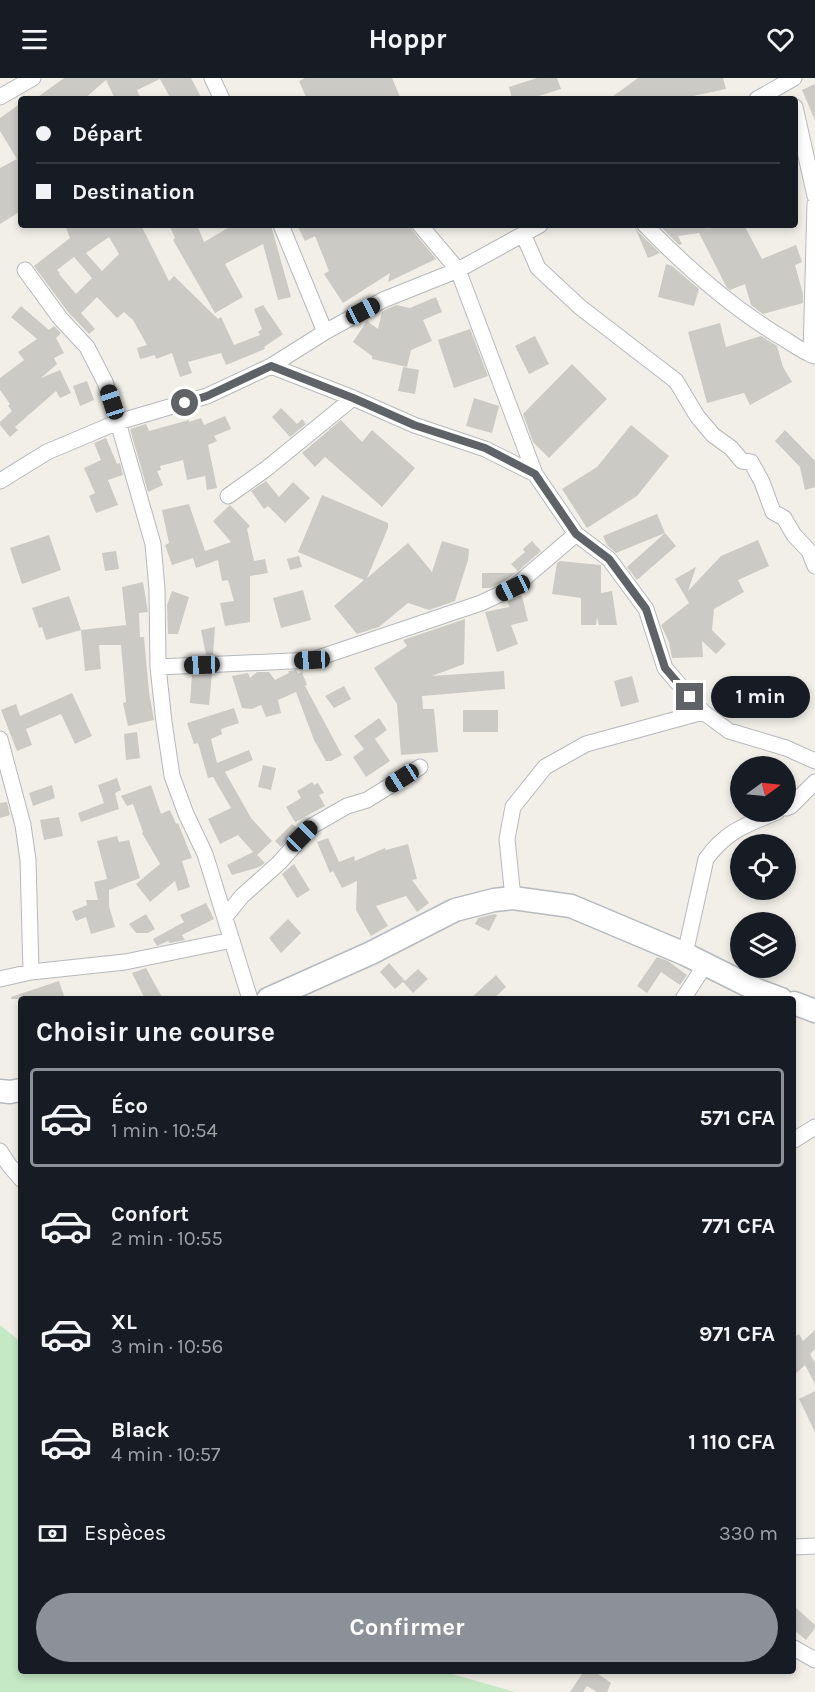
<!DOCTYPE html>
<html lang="fr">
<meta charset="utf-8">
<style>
:root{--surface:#171b24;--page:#242831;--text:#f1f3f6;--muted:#9ea1a6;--line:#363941;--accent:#8c9099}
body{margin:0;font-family:Karla,sans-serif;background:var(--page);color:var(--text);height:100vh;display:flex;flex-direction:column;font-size:22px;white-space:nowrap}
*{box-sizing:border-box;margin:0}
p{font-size:20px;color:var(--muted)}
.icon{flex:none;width:33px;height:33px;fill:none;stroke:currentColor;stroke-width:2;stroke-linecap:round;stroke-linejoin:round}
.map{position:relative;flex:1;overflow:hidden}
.details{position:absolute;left:18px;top:918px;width:778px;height:678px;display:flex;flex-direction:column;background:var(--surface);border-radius:6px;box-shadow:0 3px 9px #0003}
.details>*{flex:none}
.guide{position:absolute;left:18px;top:18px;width:780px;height:132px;border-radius:6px;box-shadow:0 3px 9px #0003;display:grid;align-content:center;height:132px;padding:0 18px;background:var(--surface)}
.needle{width:39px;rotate:75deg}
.tools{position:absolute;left:730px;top:678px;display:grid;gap:12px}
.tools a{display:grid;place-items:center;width:66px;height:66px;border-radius:50%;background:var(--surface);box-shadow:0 3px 9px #0003;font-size:30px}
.end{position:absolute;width:27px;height:27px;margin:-14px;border:8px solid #5f6368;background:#fff;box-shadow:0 0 0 3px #fff}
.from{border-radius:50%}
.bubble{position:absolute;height:42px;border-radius:21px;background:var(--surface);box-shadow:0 3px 9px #0003;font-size:20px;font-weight:700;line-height:42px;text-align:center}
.car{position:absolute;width:18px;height:36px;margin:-18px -9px;border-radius:8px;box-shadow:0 0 4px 2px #0007;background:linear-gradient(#222 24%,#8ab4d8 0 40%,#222 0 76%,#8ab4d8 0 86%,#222 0)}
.guide b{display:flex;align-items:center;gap:21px;height:57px;font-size:22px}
.guide b+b{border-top:2px solid var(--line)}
.guide i{width:15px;height:15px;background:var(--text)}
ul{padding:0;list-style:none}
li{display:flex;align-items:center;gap:18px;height:99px;margin:0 12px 9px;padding:0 6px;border:3px solid transparent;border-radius:6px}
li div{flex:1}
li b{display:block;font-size:22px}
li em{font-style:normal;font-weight:700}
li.on{border-color:var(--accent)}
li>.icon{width:54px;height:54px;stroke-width:1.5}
h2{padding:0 18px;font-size:27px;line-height:72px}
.pay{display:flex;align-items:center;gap:15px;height:66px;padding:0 18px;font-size:22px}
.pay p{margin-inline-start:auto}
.primary-button{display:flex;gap:12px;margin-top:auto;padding:12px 18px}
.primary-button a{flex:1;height:69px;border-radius:36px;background:var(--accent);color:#fff;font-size:24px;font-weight:700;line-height:69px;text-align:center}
header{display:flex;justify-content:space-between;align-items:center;height:78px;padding:0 18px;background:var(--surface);font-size:27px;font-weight:700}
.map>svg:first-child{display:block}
.green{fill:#c5e8c5}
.building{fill:#cccac5;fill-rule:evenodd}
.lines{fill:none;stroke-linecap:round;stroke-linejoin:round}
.street-casing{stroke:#b5b8bc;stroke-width:17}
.secondary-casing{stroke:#b6babf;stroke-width:25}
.street{stroke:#fff;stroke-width:15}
.secondary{stroke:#fff;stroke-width:22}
.route{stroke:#5f6368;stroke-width:8}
</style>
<header><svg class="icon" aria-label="menu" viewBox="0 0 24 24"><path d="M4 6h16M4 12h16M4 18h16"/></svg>Hoppr<svg class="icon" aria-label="heart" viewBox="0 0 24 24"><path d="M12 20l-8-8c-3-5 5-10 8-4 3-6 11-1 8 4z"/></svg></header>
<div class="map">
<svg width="815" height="1614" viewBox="0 0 815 1614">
<rect width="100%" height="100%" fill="#f1efe8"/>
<!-- green -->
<path class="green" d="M0 1247 21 1264V1593H441L515 1614H0Z"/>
<!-- building -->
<path class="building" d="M64 0H191L202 21H171L160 1 137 12 141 21H115L106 2 84 21H35Z
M305 0H392L401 21H307L299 3Z
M537 0H557L561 11 529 21H512L509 9Z
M638 0H723L726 11 679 21H609Z
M815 6V42L802 12Z
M21 25V133L0 146V90L17 81 0 53V40Z
M65 147H141L169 203 174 198 218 241 221 239 234 267 260 257 258 254 262 251 254 231 263 227 283 256 264 269 265 271 226 287 221 275 188 284 192 295 180 299 172 275 156 281 155 277 140 281 137 270 147 267 133 242 124 234 117 240 97 219 81 235 95 251 89 256 68 234 34 188 70 160ZM109 159 119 176 102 193 86 175ZM74 179 92 200 76 216 59 196 60 195 57 192Z
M169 147H197L204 164 233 147H271L291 219 278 222 263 166 225 186 243 219 215 235 173 162 175 160Z
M297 147H410L413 153 436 181 388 204 390 195 343 225 324 196 329 193 315 158 305 163Z
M634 147 638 154 660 175 648 180Z
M659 147H707V151L714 147H744L762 181 796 167 802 184 795 187 803 216V225L763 236 751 227 745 206 730 212 727 210 699 155 678 158 682 166 679 167Z
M666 186 672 188 699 211 694 228 658 219Z
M436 219 442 234 423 242 432 263 411 272 407 289 372 281V278L353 264 367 243 378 251 382 234 387 231 396 227 410 230Z
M21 228 49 252 54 248 61 255 56 260 64 275 54 280 57 286 41 300 60 292 71 315 60 320 56 313 15 349 18 352 10 359 0 347V344L12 333 8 328 10 326 0 312V300L24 282 18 274 37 261 11 239Z
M720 245 726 269 761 258 777 268 783 289 792 304 750 327 744 315 707 325 688 254Z
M470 251 488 298 454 310 438 262Z
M535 258 549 286 529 296 515 268Z
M572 286 607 321 549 380 533 364 523 336Z
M403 289 419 292 415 316 398 313Z
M87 303 94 322 80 328 73 308Z
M474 320 499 328 492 355 466 348Z
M281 330 297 346 302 341 306 346 290 359 272 339Z
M225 338 231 351 214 358 217 363 208 367 217 410 207 412 205 398 187 402 183 382 160 388 161 392 157 393 163 407 148 414 130 351 146 346 149 353 189 342V344L201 340 204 347Z
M341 342 362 364 372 352 415 390 382 429 325 379 315 389 302 375Z
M631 347 669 378 637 418 587 450 562 411 597 389Z
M785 352 815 383V409L805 412 800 389 775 363Z
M106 360 117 386 120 385 123 397 108 402 118 427 96 435 89 418 95 415 84 390 101 382 94 365Z
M266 403 279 419 293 404 310 420 285 445 268 428 264 431 251 413Z
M322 417 388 445V450L367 500 408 465 432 494 442 463 469 471 468 482 455 523 429 532 408 525 379 549 357 556 334 528 364 502 298 474Z
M189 426 205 473 231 464 213 443 230 427 250 448 247 451 254 483 265 481 268 495 250 498V544L225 548 220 525 234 523 228 502 222 503 218 482 196 490 193 480 172 487 165 467 169 465 162 432Z
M657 436 665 455 616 475 607 467 603 458Z
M665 455 676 468 637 502 627 489Z
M49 457 61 492 22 506 10 470Z
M758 462 769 488 738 502 744 514 714 531 712 552 726 566 716 576 702 563 703 579 672 580 669 564 661 547 689 525 675 501 696 489 688 513 721 478Z
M532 463 541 473 518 493 511 486 525 474 523 471Z
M116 473 119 491 105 493 102 475Z
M299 478 302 489 290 492 287 481Z
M560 483 601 487V515L612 513 617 547H599L597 539 596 547H581V520L552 516 557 485Z
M482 495H515L506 502 490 510H482Z
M143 504 148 534 139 535 140 559H144L149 614 154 642 128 648 123 625 126 624 121 567H99L101 591 85 593 81 552 126 547 122 509Z
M303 512 311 542 281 550 273 520Z
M172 513 189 519 178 556H168L167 527Z
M69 518 81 552 46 562 42 549 39 550 32 530Z
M518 518H522L528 543 511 547 518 566 497 574 485 534 509 529 508 523Z
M465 541 464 586 432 598 504 593 505 611 422 618 423 631H434L438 674 401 677 397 626 374 590 407 568 403 562Z
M215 549 213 577H206L201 552Z
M296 592 298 596 302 594 307 607 305 608 342 677 331 683H326L314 662 296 614 278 622 281 635 266 639 261 627 252 631 242 630 232 598 248 595 250 600 257 594H269L275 602 289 595 288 593Z
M212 596 209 627 190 625 192 597Z
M632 598 639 624 621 629 614 603Z
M344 608 351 621 334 630 325 618Z
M72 615 92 658 75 666 61 636 26 651 32 667 17 673 1 632 16 626 20 638Z
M234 630 239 645 221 651 222 656 211 661 217 685 249 672 253 682 225 694 251 740 272 763 257 777 265 785 259 789 232 797 227 787 253 774 238 757 220 766 208 741 231 730 213 699 208 700 198 665 194 666 187 645Z
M463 632H498V654H463Z
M379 640 387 652 375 661 390 683 366 699 353 679 364 671 354 658Z
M137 654 140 680 126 682 124 656Z
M263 687 276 690 271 712 258 709Z
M117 700 121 712 115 715 119 731 81 744 78 735 104 725 98 707Z
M312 704 314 707 318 705 324 715 319 717 325 728 295 744 286 729 301 720 297 713Z
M52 707 55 720 33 728 29 715Z
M151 707 161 736 170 732 176 746 178 745 192 780 182 783 190 809 178 813 175 803 150 824 136 806 160 786 142 755 143 754 133 726 127 728 121 718Z
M7 724 10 737 0 740V725Z
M59 739 63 758 44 762 40 742Z
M292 746 297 750 281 769 275 763Z
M117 758 119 764 129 762 140 800 109 812V828L115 849 91 856 86 839 76 843 72 833 87 827 86 822H98L94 804 107 801 97 763Z
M328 760 339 784 354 778 355 783 385 770 386 772 408 766 417 801 412 802 429 825 417 834 406 818 376 828 388 848 371 858 356 832 357 803 342 810 333 793 330 795 317 764Z
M294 786 310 812 297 820 282 796Z
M206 825 214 841 182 857 185 862 170 865 168 863 157 868 153 861 184 844 180 837Z
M146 836 155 851 148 855H136L129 846Z
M495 836 497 837 489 853 475 846 478 840Z
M288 841 301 855 281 875 269 860Z
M657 879 668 883 687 897 680 907 661 894 647 915 637 908Z
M389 885 405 903 418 891 428 901 413 915 403 904 395 911 380 894Z
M146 890 163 921H145L132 895Z
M496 897 506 909 493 921H470Z
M59 903 65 921H11V919Z
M815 1252V1271L810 1276 815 1285V1306L805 1287 794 1297V1272L796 1270 794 1259 799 1256 803 1263Z
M815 1313V1354L799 1321Z
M794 1528 815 1547V1550L806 1562 794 1552Z
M584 1593H594L611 1605 607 1614H597L587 1608 583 1614H570Z"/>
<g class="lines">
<defs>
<path id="street" d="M212 0 222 21
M0 19 33 0
M757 21 794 0
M795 29 815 118
M281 147 325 254
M420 147 458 192 535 396 576 456 609 481 646 531 665 590 703 634 729 653 786 670 815 683
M645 147C687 190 734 232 786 262 795 268 805 275 815 278
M523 156 538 190 580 229 676 303 697 338 713 357 731 370 742 383 751 384 762 404 773 434 784 440 794 457 809 473 815 488
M25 192 60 240 87 269 105 304 118 344 153 466 157 511 158 589 164 644 172 698 186 736 205 776 250 921
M811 277 815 126
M271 288 353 320 414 347 485 371 535 396
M0 403 47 374 118 344 207 318 271 288 325 254 383 222 458 192 540 147
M228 418 266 391 353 320
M158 589 312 582 481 525 513 510 576 456
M0 661 23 747 28 782 31 894
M786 730 791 728 815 704
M513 820 507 761 513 729 545 689 586 666 703 634
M225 839 242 818 279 785 312 748 347 728 367 722 420 689
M685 876 706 781C726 753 746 747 777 734
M0 901 31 894 125 884 232 862
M683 921 705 887
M794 1062 815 1049
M0 1073 9 1087 21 1101
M794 1469 815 1468
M794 1570 815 1582"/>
<path id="secondary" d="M268 921 371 875 455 832 494 822 513 820 571 828 685 876 757 912 781 921
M794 925 815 933
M0 1013 10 1014 21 1012"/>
</defs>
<!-- street casing -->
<use href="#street" class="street-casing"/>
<!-- secondary casing -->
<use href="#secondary" class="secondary-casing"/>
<!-- street -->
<use href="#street" class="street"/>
<!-- secondary -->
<use href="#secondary" class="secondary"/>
</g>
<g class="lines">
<!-- route -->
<path class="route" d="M185 325 207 318 271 288 353 320 414 347 485 370 535 396 576 456 609 481 646 531 665 590 690 619"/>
</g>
</svg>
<div class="tools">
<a><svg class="needle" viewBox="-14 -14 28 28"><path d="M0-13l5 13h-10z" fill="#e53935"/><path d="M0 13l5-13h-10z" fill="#9ea1a6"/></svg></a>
<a><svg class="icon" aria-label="locate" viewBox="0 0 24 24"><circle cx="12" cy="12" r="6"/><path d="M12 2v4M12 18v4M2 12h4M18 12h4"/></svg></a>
<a><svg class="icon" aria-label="layers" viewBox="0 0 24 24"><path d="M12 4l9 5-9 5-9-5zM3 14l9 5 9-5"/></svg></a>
</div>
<i class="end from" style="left:185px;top:325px"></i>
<i class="end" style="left:690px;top:619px"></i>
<div class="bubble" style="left:711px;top:598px;width:99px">1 min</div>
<i class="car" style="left:363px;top:233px;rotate:62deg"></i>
<i class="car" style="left:112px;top:324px;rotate:342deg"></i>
<i class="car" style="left:513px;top:510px;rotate:245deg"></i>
<i class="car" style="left:312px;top:582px;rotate:267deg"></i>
<i class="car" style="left:202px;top:587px;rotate:268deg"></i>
<i class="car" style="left:402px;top:700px;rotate:238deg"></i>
<i class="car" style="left:302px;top:758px;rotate:45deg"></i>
<div class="guide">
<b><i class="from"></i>Départ</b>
<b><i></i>Destination</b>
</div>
<section class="details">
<h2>Choisir une course</h2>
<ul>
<li class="on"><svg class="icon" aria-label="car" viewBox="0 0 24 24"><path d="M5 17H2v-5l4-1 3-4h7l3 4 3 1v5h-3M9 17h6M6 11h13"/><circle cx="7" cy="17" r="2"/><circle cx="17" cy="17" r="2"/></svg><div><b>Éco</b><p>1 min · 10:54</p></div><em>571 CFA</em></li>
<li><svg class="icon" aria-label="car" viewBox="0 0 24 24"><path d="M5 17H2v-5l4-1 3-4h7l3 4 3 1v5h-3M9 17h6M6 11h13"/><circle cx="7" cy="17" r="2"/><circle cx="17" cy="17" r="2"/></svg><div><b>Confort</b><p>2 min · 10:55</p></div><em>771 CFA</em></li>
<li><svg class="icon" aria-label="car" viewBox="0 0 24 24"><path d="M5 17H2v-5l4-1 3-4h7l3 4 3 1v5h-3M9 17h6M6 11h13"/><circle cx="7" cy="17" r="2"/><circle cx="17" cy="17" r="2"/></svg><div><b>XL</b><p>3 min · 10:56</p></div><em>971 CFA</em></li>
<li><svg class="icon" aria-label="car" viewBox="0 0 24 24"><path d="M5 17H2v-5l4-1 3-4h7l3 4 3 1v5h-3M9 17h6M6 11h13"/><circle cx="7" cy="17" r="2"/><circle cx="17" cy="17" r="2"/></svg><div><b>Black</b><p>4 min · 10:57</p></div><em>1 110 CFA</em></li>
</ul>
<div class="pay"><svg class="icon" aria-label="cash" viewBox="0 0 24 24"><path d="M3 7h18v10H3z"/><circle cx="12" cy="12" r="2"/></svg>Espèces<p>330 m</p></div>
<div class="primary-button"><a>Confirmer</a></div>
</section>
</div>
